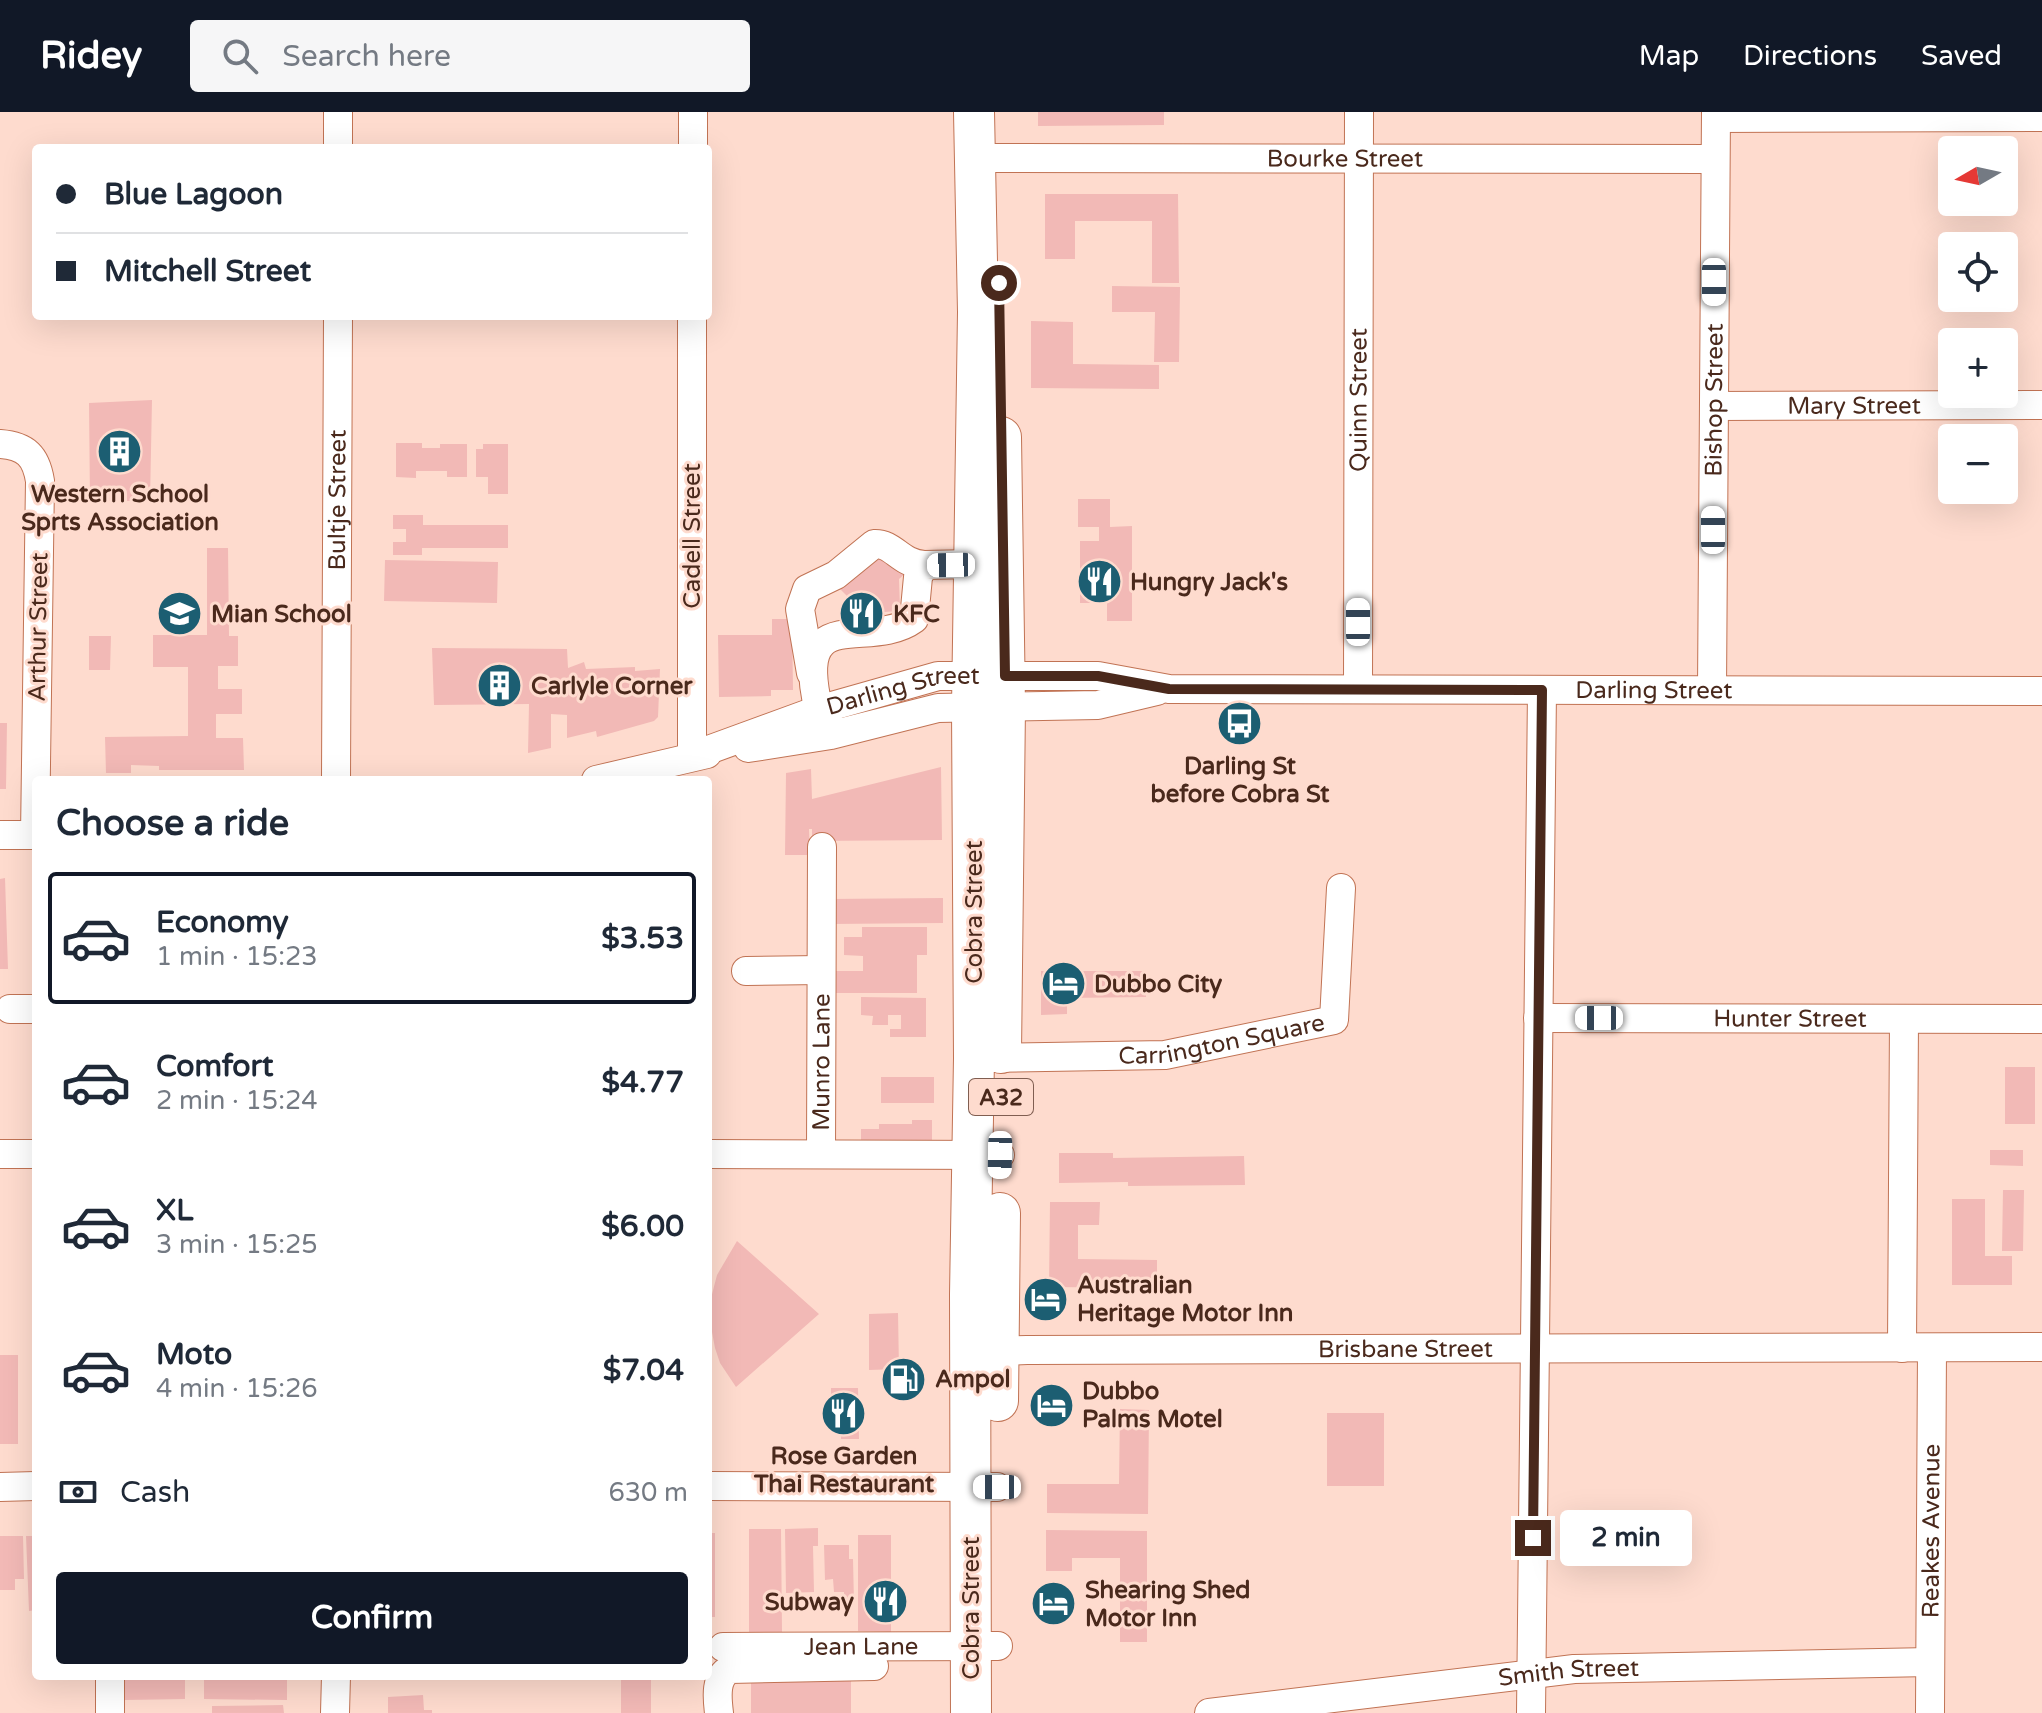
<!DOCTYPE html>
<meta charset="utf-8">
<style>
:root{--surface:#fff;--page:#f6f6f7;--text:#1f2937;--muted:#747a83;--line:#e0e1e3;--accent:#111827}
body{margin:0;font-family:"Varela Round",sans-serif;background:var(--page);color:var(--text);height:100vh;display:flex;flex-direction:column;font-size:30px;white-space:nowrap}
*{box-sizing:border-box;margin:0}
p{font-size:26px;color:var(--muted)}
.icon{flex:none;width:44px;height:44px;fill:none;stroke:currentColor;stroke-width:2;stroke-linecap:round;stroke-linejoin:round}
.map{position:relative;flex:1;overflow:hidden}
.panel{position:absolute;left:32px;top:664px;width:680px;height:904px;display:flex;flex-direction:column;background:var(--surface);border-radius:8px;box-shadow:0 8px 32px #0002}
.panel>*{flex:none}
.guide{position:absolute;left:32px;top:32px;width:680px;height:176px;border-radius:8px;box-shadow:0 8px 32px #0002;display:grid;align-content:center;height:176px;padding:0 24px;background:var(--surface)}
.needle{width:52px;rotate:261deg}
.controls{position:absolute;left:1938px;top:24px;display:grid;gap:16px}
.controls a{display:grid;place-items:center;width:80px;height:80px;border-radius:8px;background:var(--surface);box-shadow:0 8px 32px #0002;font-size:40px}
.end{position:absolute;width:36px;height:36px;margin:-18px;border:10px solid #4a291c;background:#fff;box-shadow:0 0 0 4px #fff}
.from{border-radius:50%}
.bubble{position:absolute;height:56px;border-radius:8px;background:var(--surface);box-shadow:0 8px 32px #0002;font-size:26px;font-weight:700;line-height:56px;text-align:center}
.car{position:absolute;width:24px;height:48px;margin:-24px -12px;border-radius:10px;box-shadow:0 0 6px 2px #0007;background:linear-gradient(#fff 24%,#345 0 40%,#fff 0 76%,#345 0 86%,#fff 0)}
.guide b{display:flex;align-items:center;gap:28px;height:76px;font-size:30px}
.guide b+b{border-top:2px solid var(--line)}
.guide i{width:20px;height:20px;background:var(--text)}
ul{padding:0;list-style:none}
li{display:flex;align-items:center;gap:24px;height:132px;margin:0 16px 12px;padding:0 8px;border:4px solid transparent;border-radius:8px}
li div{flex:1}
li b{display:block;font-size:30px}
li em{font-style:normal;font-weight:700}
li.active{border-color:var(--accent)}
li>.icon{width:72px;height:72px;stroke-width:1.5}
h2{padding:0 24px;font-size:36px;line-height:96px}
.pay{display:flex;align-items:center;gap:20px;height:88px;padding:0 24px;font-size:30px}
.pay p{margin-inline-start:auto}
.cta{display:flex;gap:16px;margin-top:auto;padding:16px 24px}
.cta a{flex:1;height:92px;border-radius:8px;background:var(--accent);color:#fff;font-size:32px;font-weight:700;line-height:92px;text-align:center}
header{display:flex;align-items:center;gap:48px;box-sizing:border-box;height:112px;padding:0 40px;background:var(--accent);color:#fff}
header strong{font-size:38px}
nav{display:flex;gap:44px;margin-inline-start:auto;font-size:28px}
.search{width:560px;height:72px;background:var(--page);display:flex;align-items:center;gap:20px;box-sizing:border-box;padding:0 28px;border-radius:8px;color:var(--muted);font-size:30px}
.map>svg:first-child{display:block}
.building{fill:#f2b9b6}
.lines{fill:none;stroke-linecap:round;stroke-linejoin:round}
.minor-casing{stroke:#c17354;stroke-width:30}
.highway-casing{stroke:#c17354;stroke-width:42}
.minor{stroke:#fff;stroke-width:28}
.highway{stroke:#fff;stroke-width:40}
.route{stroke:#4a291c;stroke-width:10}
.labels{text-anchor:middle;stroke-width:6;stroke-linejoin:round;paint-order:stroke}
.shield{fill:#fedbce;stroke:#805e51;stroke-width:2}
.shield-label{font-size:22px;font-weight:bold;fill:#4a291c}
.street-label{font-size:24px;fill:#4a291c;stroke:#fedbce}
.poi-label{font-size:24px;font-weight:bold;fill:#4a291c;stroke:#fedbce;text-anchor:start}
</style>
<header>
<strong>Ridey</strong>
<div class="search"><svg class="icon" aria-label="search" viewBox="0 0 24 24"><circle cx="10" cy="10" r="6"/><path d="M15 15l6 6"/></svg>Search here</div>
<nav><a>Map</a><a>Directions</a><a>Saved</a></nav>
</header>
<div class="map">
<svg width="2042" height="1601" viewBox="0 0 2042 1601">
<rect width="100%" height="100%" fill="#fedbce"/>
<!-- building -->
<path class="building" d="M1038 0H1164V13L1038 14Z
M1045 82H1178L1179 171H1152V109H1075V147H1045Z
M1112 174 1180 175 1179 250H1154L1155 200H1112Z
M1031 209 1073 210V252L1159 253V277L1031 276Z
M152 288 150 389H90L89 291Z
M396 331H422V336H440V332H467V365H447V359H416V366L396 365Z
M483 332H508V382H488V365H476V337H483Z
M1078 387H1110V415L1132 414V509H1107V491H1080V429H1099V415H1078Z
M393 403H423V413H508V436H422V443H393V430H406V417H393Z
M875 435 906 461 899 467 900 497 904 501 902 504 898 499 884 500 886 507 857 506 856 493 836 473Z
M207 436H228L229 524H238V554H218V577H242V602H216V626H243L244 658H159V654L131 653V661H106L105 625 188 624V555H153V523H207Z
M385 448 498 450 497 491 384 489Z
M772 507H792L793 578H771V584L719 585 718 523H772Z
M89 524H111L110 558H89Z
M432 536 567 537 568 556 584 550 586 557 635 555V559L660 557 658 605 654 609 597 625 596 619 567 626V603L551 602V636L528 641 529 592 434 593Z
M0 611H7L6 677H0Z
M941 655 942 728 812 729V717H809L810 743H785L786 661 811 657 812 687Z
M5 766 8 857H0V767Z
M943 786V811L830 812 829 787Z
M862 815H927V843H917V881H829V859H863V844L844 843V825H862Z
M1041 859H1146V885L1067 886V902L1041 903Z
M861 885 926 886V925H890V917H901V903H888V913H872L873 904 861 903Z
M2005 955H2035V1012H2005Z
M881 965H934V991H881Z
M912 1008H932V1033H861V1017H879V1012H912Z
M1990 1038H2023V1054L1990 1053Z
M1059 1041H1113V1046L1244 1044 1245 1073 1128 1074V1070L1059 1071Z
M2003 1078H2024L2023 1139H2002Z
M1952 1087H1985V1144H2012V1173H1952Z
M1050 1090H1100L1099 1113H1078V1147L1157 1148V1176L1049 1175Z
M737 1129 819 1202 736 1275 720 1251 715 1236 709 1204 710 1190 717 1163Z
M898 1201 899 1257 869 1258V1202Z
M0 1243H18V1332H0Z
M831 1276H858L859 1327H841V1317H831Z
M1120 1297 1149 1298 1148 1402 1047 1401V1372H1119Z
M1327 1301H1384V1374H1327Z
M818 1416V1434H813L814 1480 786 1481 785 1417Z
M749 1417H781L782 1520H749Z
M1046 1418 1147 1419V1530H1120V1446H1072V1459H1046Z
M708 1421H715V1505H708Z
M858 1423H891V1520L858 1519Z
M0 1424H23L24 1467H15V1478H0Z
M26 1424H36V1498L29 1499Z
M824 1433H849V1447H853L854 1492 844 1493V1480H834L833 1467 825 1468Z
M751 1560 851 1562V1601H751Z
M124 1564H185V1587L124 1588Z
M204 1564H287V1588L204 1587Z
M621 1564H651V1601H621Z
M423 1583 424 1598H432V1601H388V1585Z
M283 1593 284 1601H212V1594Z"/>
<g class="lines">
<defs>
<g id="minor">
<path d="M1716 6 2042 5"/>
<path d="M338 36V0"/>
<path d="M693 36V0"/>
<path id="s1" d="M975 46 1715 47"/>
<path id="s2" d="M1714 294 2042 293"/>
<path d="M0 332C26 334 36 344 40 369L35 723"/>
<path d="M811 561 800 497 807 477 836 463 874 432C894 431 899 451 924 453"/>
<path id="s3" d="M1358 576 1359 0"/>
<path id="s4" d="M1712 578 1716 0"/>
<path d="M829 612C818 607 818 596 816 585 798 491 870 539 914 507L918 465 924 453 973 452"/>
<path d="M748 636 831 623 938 596 1098 593 1157 579"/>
<path id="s5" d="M692 644 818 598 938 564H1098L1169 577 2042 579"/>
<path d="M692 644V204"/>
<path id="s6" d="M336 668 338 204"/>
<path d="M596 668 707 642"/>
<path d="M0 723H36"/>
<path d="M746 859 821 858"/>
<path d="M10 897H36"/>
<path id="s7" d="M1538 906 2042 907"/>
<path id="s8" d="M983 946 1165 943 1334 908 1341 776"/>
<path d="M0 1042H36"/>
<path d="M708 1042 1000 1043"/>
<path id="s9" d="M821 1042 822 735"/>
<path d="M1902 1236 1904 907"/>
<path id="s10" d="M983 1246 998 1239 1027 1238 2042 1235"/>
<path d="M708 1374 997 1375"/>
<path d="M0 1375 36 1374"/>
<path id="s11" d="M723 1535 998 1534"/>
<path d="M110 1564V1601"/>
<path d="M335 1601 336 1564"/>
<path d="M719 1601C717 1585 715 1565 730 1557L874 1554"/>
<path id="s12" d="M1209 1601 1574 1557 1930 1550"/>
<path d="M1531 1601 1542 578"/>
<path id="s13" d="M1930 1601 1932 1236"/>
</g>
<path id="highway" d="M1001 325 1005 594 1001 941
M998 1289 1000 1101
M971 1601 970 1182 974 946 972 595 978 200 974 0"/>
</defs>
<!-- minor casing -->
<use href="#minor" class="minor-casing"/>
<!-- highway casing -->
<use href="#highway" class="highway-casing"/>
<!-- minor -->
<use href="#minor" class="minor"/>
<!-- highway -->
<use href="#highway" class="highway"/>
</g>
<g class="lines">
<!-- route -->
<path class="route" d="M999 171 1005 564H1098L1169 577 1542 578 1533 1426"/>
</g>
<!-- icons -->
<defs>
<symbol id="building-disc" viewBox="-11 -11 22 22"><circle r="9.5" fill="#1c5e72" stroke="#fedbce"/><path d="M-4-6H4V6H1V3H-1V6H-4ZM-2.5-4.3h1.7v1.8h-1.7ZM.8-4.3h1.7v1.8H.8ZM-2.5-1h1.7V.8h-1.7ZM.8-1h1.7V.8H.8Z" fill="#fff"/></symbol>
<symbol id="restaurant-disc" viewBox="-11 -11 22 22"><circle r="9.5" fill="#1c5e72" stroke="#fedbce"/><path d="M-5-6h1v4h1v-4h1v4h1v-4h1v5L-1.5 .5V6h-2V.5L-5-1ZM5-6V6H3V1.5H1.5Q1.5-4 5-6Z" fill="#fff"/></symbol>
<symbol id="school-disc" viewBox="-11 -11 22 22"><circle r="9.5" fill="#1c5e72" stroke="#fedbce"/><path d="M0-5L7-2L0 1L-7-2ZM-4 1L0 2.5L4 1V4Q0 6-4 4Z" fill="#fff"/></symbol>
<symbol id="bus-disc" viewBox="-11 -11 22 22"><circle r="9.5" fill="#1c5e72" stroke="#fedbce"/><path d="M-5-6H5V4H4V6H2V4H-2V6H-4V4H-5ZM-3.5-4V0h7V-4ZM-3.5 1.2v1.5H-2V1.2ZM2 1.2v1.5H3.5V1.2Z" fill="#fff"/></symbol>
<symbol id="hotel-disc" viewBox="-11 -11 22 22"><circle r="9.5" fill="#1c5e72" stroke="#fedbce"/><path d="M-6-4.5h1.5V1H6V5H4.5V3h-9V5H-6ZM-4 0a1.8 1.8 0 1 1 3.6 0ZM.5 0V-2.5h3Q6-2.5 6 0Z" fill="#fff"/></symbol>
<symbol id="fuel-disc" viewBox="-11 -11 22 22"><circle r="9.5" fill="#1c5e72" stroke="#fedbce"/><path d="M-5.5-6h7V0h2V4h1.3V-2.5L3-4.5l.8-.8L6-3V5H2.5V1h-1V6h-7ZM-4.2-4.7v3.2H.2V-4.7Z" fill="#fff"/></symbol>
</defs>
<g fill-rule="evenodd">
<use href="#building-disc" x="94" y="314" width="51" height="51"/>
<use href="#restaurant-disc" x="1074" y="444" width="51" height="51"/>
<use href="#school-disc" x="154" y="476" width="51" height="51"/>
<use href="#restaurant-disc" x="836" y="476" width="51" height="51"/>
<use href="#building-disc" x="474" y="548" width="51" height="51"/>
<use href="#bus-disc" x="1214" y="586" width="51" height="51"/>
<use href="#hotel-disc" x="1038" y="846" width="51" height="51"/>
<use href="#hotel-disc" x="1020" y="1162" width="51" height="51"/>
<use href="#fuel-disc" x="878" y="1242" width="51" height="51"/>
<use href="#hotel-disc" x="1026" y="1268" width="51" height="51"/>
<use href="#restaurant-disc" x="818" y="1276" width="51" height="51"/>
<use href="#restaurant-disc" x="860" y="1464" width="51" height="51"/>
<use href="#hotel-disc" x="1028" y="1466" width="51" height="51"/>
</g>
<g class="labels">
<!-- shield labels -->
<rect class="shield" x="969" y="967" width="64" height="36" rx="6"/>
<g class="shield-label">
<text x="1001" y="993">A32</text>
</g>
<!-- street labels -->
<g class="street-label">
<text dy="8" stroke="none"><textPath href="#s1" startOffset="370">Bourke Street</textPath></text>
<text dy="8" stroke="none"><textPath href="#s3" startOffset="288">Quinn Street</textPath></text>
<text dy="8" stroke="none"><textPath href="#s4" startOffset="290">Bishop Street</textPath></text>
<text dy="8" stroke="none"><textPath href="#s2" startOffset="140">Mary Street</textPath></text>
<text dy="8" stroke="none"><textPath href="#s6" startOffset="280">Bultje Street</textPath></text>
<text transform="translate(692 424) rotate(-90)" y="8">Cadell Street</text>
<text transform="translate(38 515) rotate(-89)" y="8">Arthur Street</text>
<text dy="8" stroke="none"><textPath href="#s5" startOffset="976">Darling Street</textPath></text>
<text dy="8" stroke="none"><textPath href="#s5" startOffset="222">Darling Street</textPath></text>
<text transform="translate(974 800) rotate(-90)" y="8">Cobra Street</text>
<text dy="8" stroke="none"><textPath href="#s7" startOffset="252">Hunter Street</textPath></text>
<text dy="8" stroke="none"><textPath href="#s8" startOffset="240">Carrington Square</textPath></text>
<text dy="8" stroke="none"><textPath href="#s9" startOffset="92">Munro Lane</textPath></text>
<text dy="8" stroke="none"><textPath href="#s10" startOffset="424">Brisbane Street</textPath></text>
<text dy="8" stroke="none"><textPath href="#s13" startOffset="182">Reakes Avenue</textPath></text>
<text transform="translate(971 1496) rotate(-90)" y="8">Cobra Street</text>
<text dy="8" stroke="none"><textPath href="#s11" startOffset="138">Jean Lane</textPath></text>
<text dy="8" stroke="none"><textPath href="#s12" startOffset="362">Smith Street</textPath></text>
</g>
<!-- poi labels -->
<g class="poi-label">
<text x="120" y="390" text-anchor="middle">Western School<tspan x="120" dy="28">Sprts Association</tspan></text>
<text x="1130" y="478">Hungry Jack's</text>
<text x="211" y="510">Mian School</text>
<text x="893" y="510">KFC</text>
<text x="531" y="582">Carlyle Corner</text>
<text x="1240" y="662" text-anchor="middle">Darling St<tspan x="1240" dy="28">before Cobra St</tspan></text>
<text x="1094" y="880">Dubbo City</text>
<text x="1077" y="1181">Australian<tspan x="1077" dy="28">Heritage Motor Inn</tspan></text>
<text x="935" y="1275">Ampol</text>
<text x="1082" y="1287">Dubbo<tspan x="1082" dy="28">Palms Motel</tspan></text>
<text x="844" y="1352" text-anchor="middle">Rose Garden<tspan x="844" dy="28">Thai Restaurant</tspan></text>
<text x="1085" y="1486">Shearing Shed<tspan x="1085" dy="28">Motor Inn</tspan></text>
<text x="854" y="1498" text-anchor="end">Subway</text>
</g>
</g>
</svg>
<div class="controls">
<a><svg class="needle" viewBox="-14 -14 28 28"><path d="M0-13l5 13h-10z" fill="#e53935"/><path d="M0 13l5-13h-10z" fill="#747a83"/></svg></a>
<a><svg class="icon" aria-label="locate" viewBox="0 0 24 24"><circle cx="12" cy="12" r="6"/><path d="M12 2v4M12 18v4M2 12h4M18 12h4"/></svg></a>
<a>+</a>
<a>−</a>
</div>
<i class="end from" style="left:999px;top:171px"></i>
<i class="end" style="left:1533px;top:1426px"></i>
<div class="bubble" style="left:1560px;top:1398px;width:132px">2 min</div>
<i class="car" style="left:1714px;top:170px;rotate:180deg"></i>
<i class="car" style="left:1713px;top:418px;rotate:0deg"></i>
<i class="car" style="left:951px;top:453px;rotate:269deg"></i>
<i class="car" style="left:1358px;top:510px;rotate:0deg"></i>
<i class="car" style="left:1599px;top:906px;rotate:270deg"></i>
<i class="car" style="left:1000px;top:1043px;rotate:181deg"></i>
<i class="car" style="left:997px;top:1375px;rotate:270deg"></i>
<div class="guide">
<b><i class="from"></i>Blue Lagoon</b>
<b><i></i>Mitchell Street</b>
</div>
<section class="panel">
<h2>Choose a ride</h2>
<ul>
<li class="active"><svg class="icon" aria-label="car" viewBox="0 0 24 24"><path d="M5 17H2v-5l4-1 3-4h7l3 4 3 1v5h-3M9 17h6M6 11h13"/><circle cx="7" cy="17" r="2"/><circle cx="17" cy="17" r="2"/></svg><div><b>Economy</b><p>1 min · 15:23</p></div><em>$3.53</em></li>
<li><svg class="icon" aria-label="car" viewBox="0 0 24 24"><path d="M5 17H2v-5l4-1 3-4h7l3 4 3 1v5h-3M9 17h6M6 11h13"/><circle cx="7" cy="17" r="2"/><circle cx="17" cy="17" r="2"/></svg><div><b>Comfort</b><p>2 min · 15:24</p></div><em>$4.77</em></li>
<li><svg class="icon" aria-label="car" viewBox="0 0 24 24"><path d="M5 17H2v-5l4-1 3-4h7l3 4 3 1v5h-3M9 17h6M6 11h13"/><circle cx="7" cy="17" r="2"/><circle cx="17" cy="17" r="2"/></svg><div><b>XL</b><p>3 min · 15:25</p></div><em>$6.00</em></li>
<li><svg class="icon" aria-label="car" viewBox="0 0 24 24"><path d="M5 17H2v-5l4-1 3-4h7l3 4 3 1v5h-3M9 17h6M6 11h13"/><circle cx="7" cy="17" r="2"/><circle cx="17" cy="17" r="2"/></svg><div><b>Moto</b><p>4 min · 15:26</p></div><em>$7.04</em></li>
</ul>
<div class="pay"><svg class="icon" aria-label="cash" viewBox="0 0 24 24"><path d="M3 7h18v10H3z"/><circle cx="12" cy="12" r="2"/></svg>Cash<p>630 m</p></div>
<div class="cta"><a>Confirm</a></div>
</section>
</div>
